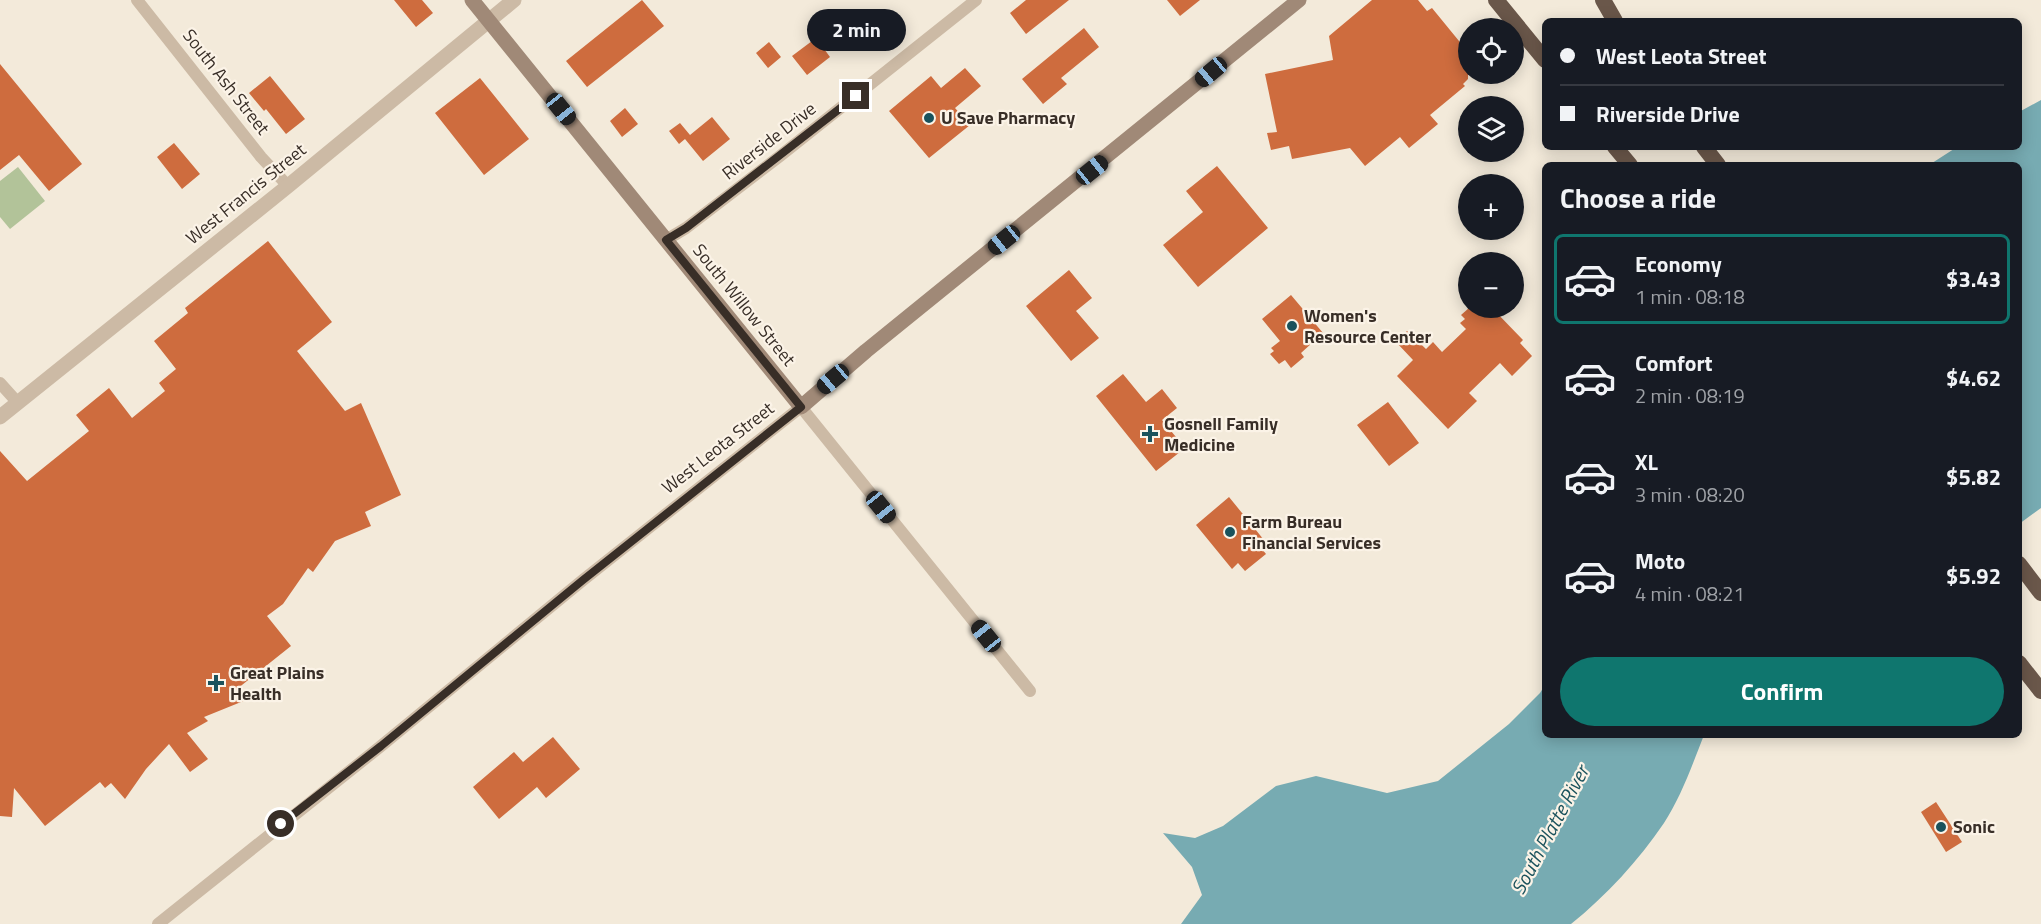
<!DOCTYPE html>
<meta charset="utf-8">
<style>
:root{--surface:#171b24;--page:#20242c;--text:#f1f3f6;--muted:#9ea1a6;--line:#363941;--accent:#0f766e}
body{margin:0;font-family:"Titillium Web",sans-serif;background:var(--page);color:var(--text);height:100vh;display:flex;flex-direction:column;font-size:22px;white-space:nowrap}
*{box-sizing:border-box;margin:0}
p{font-size:20px;color:var(--muted)}
.icon{flex:none;width:33px;height:33px;fill:none;stroke:currentColor;stroke-width:2;stroke-linecap:round;stroke-linejoin:round}
.map{position:relative;flex:1;overflow:hidden}
.sheet{position:absolute;left:1542px;top:162px;width:480px;height:576px;display:flex;flex-direction:column;background:var(--surface);border-radius:9px;box-shadow:0 3px 15px #0003}
.sheet>*{flex:none}
.hud{position:absolute;left:1542px;top:18px;width:480px;height:132px;border-radius:9px;box-shadow:0 3px 15px #0003;display:grid;align-content:center;height:132px;padding:0 18px;background:var(--surface)}
.controls{position:absolute;left:1458px;top:18px;display:grid;gap:12px}
.controls a{display:grid;place-items:center;width:66px;height:66px;border-radius:50%;background:var(--surface);box-shadow:0 3px 15px #0003;font-size:30px}
.end{position:absolute;width:27px;height:27px;margin:-14px;border:8px solid #382e27;background:#fff;box-shadow:0 0 0 3px #fff}
.from{border-radius:50%}
.bubble{position:absolute;height:42px;border-radius:21px;background:var(--surface);box-shadow:0 3px 15px #0003;font-size:20px;font-weight:700;line-height:42px;text-align:center}
.car{position:absolute;width:18px;height:36px;margin:-18px -9px;border-radius:8px;box-shadow:0 0 4px 2px #0007;background:linear-gradient(#222 24%,#8ab4d8 0 40%,#222 0 76%,#8ab4d8 0 86%,#222 0)}
.hud b{display:flex;align-items:center;gap:21px;height:57px;font-size:22px}
.hud b+b{border-top:2px solid var(--line)}
.hud i{width:15px;height:15px;background:var(--text)}
ul{padding:0;list-style:none}
li{display:flex;align-items:center;gap:18px;height:90px;margin:0 12px 9px;padding:0 6px;border:3px solid transparent;border-radius:9px}
li div{flex:1}
li b{display:block;font-size:22px}
li em{font-style:normal;font-weight:700}
li.on{border-color:var(--accent)}
li>.icon{width:54px;height:54px;stroke-width:1.5}
h2{padding:0 18px;font-size:27px;line-height:72px}
.primary-button{display:flex;gap:12px;margin-top:auto;padding:12px 18px}
.primary-button a{flex:1;height:69px;border-radius:36px;background:var(--accent);color:#fff;font-size:24px;font-weight:700;line-height:69px;text-align:center}
.map>svg:first-child{display:block}
.green{fill:#b2c399}
.water{fill:#77abb2}
.building{fill:#ce6c3e}
.lines{fill:none;stroke-linecap:round;stroke-linejoin:round}
.minor{stroke:#ccbaa5;stroke-width:12}
.tertiary{stroke:#ccbaa5;stroke-width:15}
.secondary{stroke:#a08977;stroke-width:15}
.trunk{stroke:#6a574a;stroke-width:16}
.route{stroke:#382e27;stroke-width:8}
.poi-dot{fill:#1a525c;stroke:#fbf3e7;stroke-width:2}
.labels{text-anchor:middle;stroke-width:4.5;stroke-linejoin:round;paint-order:stroke}
.street-label{font-size:18px;fill:#382e27;stroke:#fbf3e7}
.poi-label{font-size:18px;font-weight:bold;fill:#382e27;stroke:#fbf3e7;text-anchor:start}
.water-label{font-size:20px;font-style:italic;fill:#1a525c;stroke:#fbf3e7}
</style>
<div class="map">
<svg width="2041" height="924" viewBox="0 0 2041 924">
<rect width="100%" height="100%" fill="#f3eada"/>
<!-- green -->
<path class="green" d="M18 167 45 201 10 229 0 217V181Z"/>
<!-- water -->
<path class="water" d="M2041 100V508L2019 524V165H1929L1957 147H2019V112Z
M1545 685V735H1704C1693 763 1681 797 1664 823 1639 860 1606 896 1571 924H1181L1202 895 1192 867 1163 833 1195 838 1223 826 1276 786 1316 776 1387 793 1438 781 1509 724 1540 693Z"/>
<!-- building -->
<path class="building" d="M394 0H422L433 13 416 27Z
M642 0 664 26 587 87 566 61Z
M1026 0H1069L1026 34 1010 13Z
M1167 0H1200L1180 16Z
M1372 0H1418L1427 11 1432 8 1468 52V79L1463 84 1465 86 1430 115 1438 124 1409 148 1400 137 1365 166 1350 148 1292 159 1289 146 1271 150 1267 133 1277 132 1265 74 1333 60 1329 36Z
M1084 28 1099 47 1061 78 1067 84 1043 104 1022 79Z
M816 38 830 57 807 75 792 56Z
M769 42 781 57 768 68 756 53Z
M0 64 82 164 49 191 19 155 0 170Z
M965 68 981 86 955 108 970 125 929 158 889 111 931 76 941 88Z
M270 76 305 119 286 134 266 109 264 111 249 93Z
M480 78 529 139 484 175 435 113Z
M625 108 638 124 622 137 610 121Z
M712 117 730 139 703 161 685 139 679 144 669 131 680 123 690 135Z
M174 143 200 174 182 189 157 157Z
M1217 166 1268 228 1198 287 1163 245 1203 212 1186 191Z
M268 241 332 322 297 351 345 411 361 403 401 495 365 512 371 526 335 541 313 572 308 568 283 604 267 616 291 646 237 689 246 700 204 717 208 721 187 733 208 759 190 772 169 744 146 769 125 799 111 783 105 788 100 782 45 826 14 788 12 817 0 816V451L27 481 89 431 76 415 109 388 132 418 165 391 159 383 176 369 154 341 188 313 185 308Z
M1069 270 1092 298 1076 311 1099 338 1071 361 1026 306Z
M1291 295 1323 333 1301 353 1304 357 1291 368 1285 360 1279 364 1270 354 1274 351 1271 348 1280 341 1262 319Z
M1469 308H1492L1523 340 1520 343 1532 356 1512 376 1500 363 1469 393 1477 401 1448 429 1397 376 1413 360 1396 342 1407 331 1426 349 1433 342 1442 352 1466 329 1460 323 1465 319 1461 315Z
M1123 374 1146 402 1162 389 1177 408 1162 420 1185 448 1156 471 1096 396Z
M1388 402 1419 443 1389 466 1357 425Z
M1229 497 1264 540 1258 544 1266 554 1245 571 1238 563 1232 569 1196 525Z
M553 737 580 769 546 798 537 787 499 819 473 787 514 752 523 762Z
M1936 802 1962 842 1946 852 1921 812Z"/>
<g class="lines">
<!-- minor -->
<path class="minor" d="M137 0 261 157 288 186
M666 240 686 228 780 156 976 0
M0 383 18 403
M158 924 381 746 583 580 801 407 1030 691"/>
<!-- tertiary -->
<path class="tertiary" d="M0 417 288 186 514 0"/>
<!-- secondary -->
<path class="secondary" d="M472 0 801 407 866 351 1299 0"/>
<!-- trunk -->
<path class="trunk" d="M1496 0 1545 60
M1603 0 1615 21
M1615 147 1630 165
M1704 147 1718 165
M2019 564 2041 593
M2019 663 2041 691"/>
</g>
<g class="lines">
<!-- route -->
<path class="route" d="M281 824 381 746 583 580 801 407 666 240 686 228 856 96"/>
</g>
<!-- markers -->
<g class="poi-dot">
<circle cx="929" cy="118" r="6"/>
<circle cx="1292" cy="326" r="6"/>
<path d="M1147 425h6v6h6v6h-6v6h-6v-6h-6v-6h6z"/>
<circle cx="1230" cy="532" r="6"/>
<path d="M213 674h6v6h6v6h-6v6h-6v-6h-6v-6h6z"/>
<circle cx="1941" cy="827" r="6"/>
</g>
<g class="labels">
<!-- street labels -->
<g class="street-label">
<text transform="translate(226 82) rotate(52)" y="6">South Ash Street</text>
<text transform="translate(769 141) rotate(-38)" y="6">Riverside Drive</text>
<text transform="translate(246 194) rotate(-39)" y="6">West Francis Street</text>
<text transform="translate(744 305) rotate(51)" y="6">South Willow Street</text>
<text transform="translate(718 448) rotate(-38)" y="6">West Leota Street</text>
</g>
<!-- poi labels -->
<g class="poi-label">
<text x="941" y="124">U Save Pharmacy</text>
<text x="1304" y="322">Women's<tspan x="1304" dy="21">Resource Center</tspan></text>
<text x="1164" y="430">Gosnell Family<tspan x="1164" dy="21">Medicine</tspan></text>
<text x="1242" y="528">Farm Bureau<tspan x="1242" dy="21">Financial Services</tspan></text>
<text x="230" y="679">Great Plains<tspan x="230" dy="21">Health</tspan></text>
<text x="1953" y="833">Sonic</text>
</g>
<!-- water labels -->
<g class="water-label">
<text transform="translate(1550 830) rotate(-62)" y="7">South Platte River</text>
</g>
</g>
</svg>
<div class="controls">
<a><svg class="icon" aria-label="locate" viewBox="0 0 24 24"><circle cx="12" cy="12" r="6"/><path d="M12 2v4M12 18v4M2 12h4M18 12h4"/></svg></a>
<a><svg class="icon" aria-label="layers" viewBox="0 0 24 24"><path d="M12 4l9 5-9 5-9-5zM3 14l9 5 9-5"/></svg></a>
<a>+</a>
<a>−</a>
</div>
<i class="end from" style="left:281px;top:824px"></i>
<i class="end" style="left:856px;top:96px"></i>
<div class="bubble" style="left:807px;top:9px;width:99px">2 min</div>
<i class="car" style="left:1211px;top:72px;rotate:230deg"></i>
<i class="car" style="left:561px;top:109px;rotate:141deg"></i>
<i class="car" style="left:1092px;top:170px;rotate:51deg"></i>
<i class="car" style="left:1004px;top:240px;rotate:231deg"></i>
<i class="car" style="left:833px;top:379px;rotate:230deg"></i>
<i class="car" style="left:881px;top:507px;rotate:141deg"></i>
<i class="car" style="left:986px;top:636px;rotate:321deg"></i>
<div class="hud">
<b><i class="from"></i>West Leota Street</b>
<b><i></i>Riverside Drive</b>
</div>
<section class="sheet">
<h2>Choose a ride</h2>
<ul>
<li class="on"><svg class="icon" aria-label="car" viewBox="0 0 24 24"><path d="M5 17H2v-5l4-1 3-4h7l3 4 3 1v5h-3M9 17h6M6 11h13"/><circle cx="7" cy="17" r="2"/><circle cx="17" cy="17" r="2"/></svg><div><b>Economy</b><p>1 min · 08:18</p></div><em>$3.43</em></li>
<li><svg class="icon" aria-label="car" viewBox="0 0 24 24"><path d="M5 17H2v-5l4-1 3-4h7l3 4 3 1v5h-3M9 17h6M6 11h13"/><circle cx="7" cy="17" r="2"/><circle cx="17" cy="17" r="2"/></svg><div><b>Comfort</b><p>2 min · 08:19</p></div><em>$4.62</em></li>
<li><svg class="icon" aria-label="car" viewBox="0 0 24 24"><path d="M5 17H2v-5l4-1 3-4h7l3 4 3 1v5h-3M9 17h6M6 11h13"/><circle cx="7" cy="17" r="2"/><circle cx="17" cy="17" r="2"/></svg><div><b>XL</b><p>3 min · 08:20</p></div><em>$5.82</em></li>
<li><svg class="icon" aria-label="car" viewBox="0 0 24 24"><path d="M5 17H2v-5l4-1 3-4h7l3 4 3 1v5h-3M9 17h6M6 11h13"/><circle cx="7" cy="17" r="2"/><circle cx="17" cy="17" r="2"/></svg><div><b>Moto</b><p>4 min · 08:21</p></div><em>$5.92</em></li>
</ul>
<div class="primary-button"><a>Confirm</a></div>
</section>
</div>
